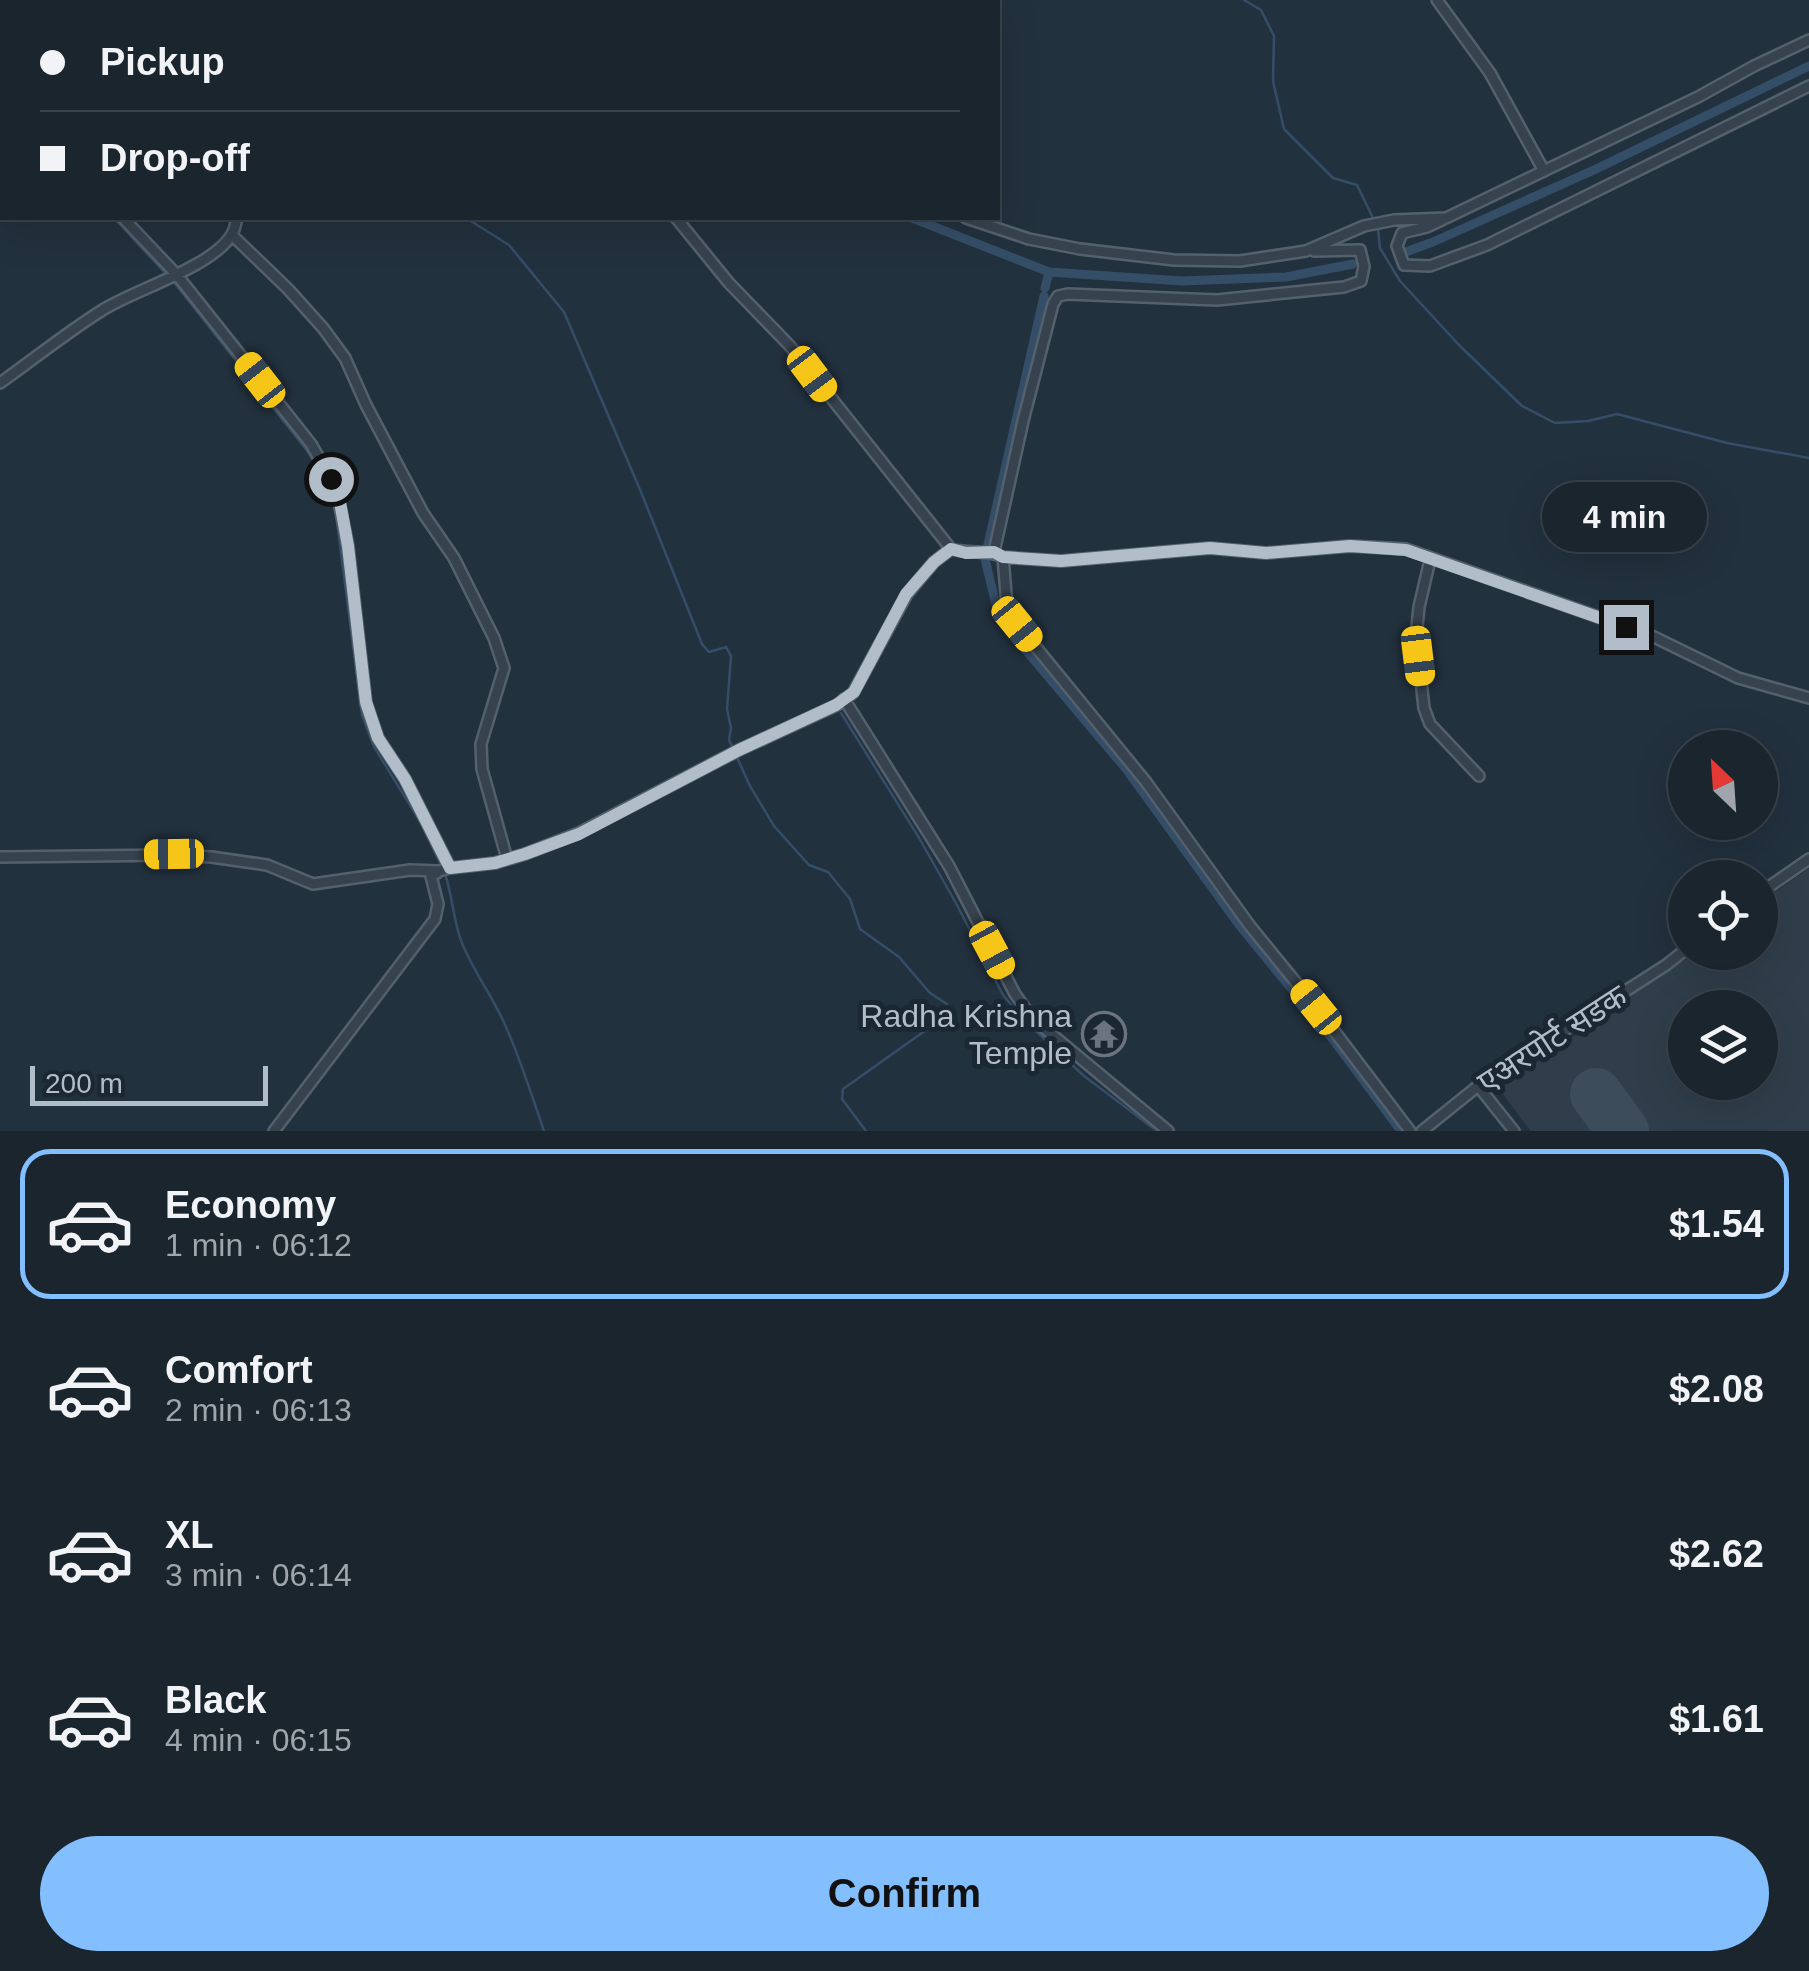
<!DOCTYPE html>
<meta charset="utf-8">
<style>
:root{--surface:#1a252e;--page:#27313a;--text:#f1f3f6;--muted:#9fa5aa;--line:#38424a;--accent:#83befe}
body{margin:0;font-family:Arial,"Noto Sans Devanagari",sans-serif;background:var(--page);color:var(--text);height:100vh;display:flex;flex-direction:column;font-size:38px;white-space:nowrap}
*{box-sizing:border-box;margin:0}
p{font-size:32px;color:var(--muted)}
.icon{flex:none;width:55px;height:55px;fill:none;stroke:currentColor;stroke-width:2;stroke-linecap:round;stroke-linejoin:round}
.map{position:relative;height:1131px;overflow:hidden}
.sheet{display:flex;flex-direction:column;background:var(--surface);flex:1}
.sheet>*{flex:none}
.hud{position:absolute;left:0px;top:0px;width:1000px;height:220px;box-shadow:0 10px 40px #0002,0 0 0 2px var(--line);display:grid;align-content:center;height:220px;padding:0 40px;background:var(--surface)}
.needle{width:65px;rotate:335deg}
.controls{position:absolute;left:1668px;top:730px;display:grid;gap:20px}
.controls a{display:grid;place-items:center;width:110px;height:110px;border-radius:50%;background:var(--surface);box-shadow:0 10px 40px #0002,0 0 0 2px var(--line);font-size:50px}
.scale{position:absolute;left:30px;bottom:25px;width:238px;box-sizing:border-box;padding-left:10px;border:5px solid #b2bdca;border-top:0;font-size:28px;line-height:35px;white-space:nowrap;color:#b2bdca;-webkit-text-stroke:8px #1b2733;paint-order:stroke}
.end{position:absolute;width:45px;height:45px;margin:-22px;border:12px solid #b2bdca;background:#111;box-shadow:0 0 0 5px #111}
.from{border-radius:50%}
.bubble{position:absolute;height:70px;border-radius:35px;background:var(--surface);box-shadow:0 10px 40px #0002,0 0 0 2px var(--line);font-size:32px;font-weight:600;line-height:70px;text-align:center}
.car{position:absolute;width:30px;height:60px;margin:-30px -15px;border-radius:12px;box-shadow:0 0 8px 2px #0007;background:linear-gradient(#f5c518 24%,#345 0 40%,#f5c518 0 76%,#345 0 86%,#f5c518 0)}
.hud b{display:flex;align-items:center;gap:35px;height:95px;font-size:38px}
.hud b+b{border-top:2px solid var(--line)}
.hud i{width:25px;height:25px;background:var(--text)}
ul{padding:18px 0 0;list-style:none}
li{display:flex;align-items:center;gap:30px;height:150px;margin:0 20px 15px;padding:0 20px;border:5px solid transparent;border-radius:30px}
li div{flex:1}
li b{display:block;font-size:38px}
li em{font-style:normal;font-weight:600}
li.current{border-color:var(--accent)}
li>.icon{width:90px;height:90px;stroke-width:1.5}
.button{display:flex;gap:20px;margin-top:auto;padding:20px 40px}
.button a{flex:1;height:115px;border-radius:60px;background:var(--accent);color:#111;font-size:40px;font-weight:600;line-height:115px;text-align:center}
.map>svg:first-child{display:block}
.airport{fill:#303e4b;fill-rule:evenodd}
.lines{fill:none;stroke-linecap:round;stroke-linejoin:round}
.stream{stroke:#354e67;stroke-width:2.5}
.canal{stroke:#354e67;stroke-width:9}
.runway{stroke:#3d4c5a;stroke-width:52}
.minor-casing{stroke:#54606c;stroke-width:14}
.minor{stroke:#36424e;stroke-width:9}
.route{stroke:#b2bdca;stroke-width:12}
.labels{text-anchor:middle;stroke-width:10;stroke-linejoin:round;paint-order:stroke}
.poi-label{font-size:32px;fill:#b2bdca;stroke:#1b2733;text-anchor:end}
.street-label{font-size:32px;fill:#b2bdca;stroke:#1b2733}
</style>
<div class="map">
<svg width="1809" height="1131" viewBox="0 0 1809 1131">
<rect width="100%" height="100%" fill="#22313e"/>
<!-- airport -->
<path class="airport" d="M1809 868V1131H1531L1499 1089 1691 953 1760 952V903ZM1685 1008H1760V1082H1685Z"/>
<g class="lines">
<!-- stream -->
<path class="stream" d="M137 0 138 2
M1244 0 1261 10 1274 36 1273 81 1284 129 1333 178 1357 185 1375 222
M0 94 2 97
M114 218 167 275
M466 218 509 245 564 312 641 492 702 644 709 652 726 647 731 656 727 709 731 728 729 740 750 786 774 826 809 865 828 872 850 899 860 929 899 957 930 993 947 1004 943 1018 843 1089 842 1099 866 1131
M1378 229 1380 248 1400 281 1459 345 1522 406 1555 423 1588 421 1617 414 1727 443 1809 458
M173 281 308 452 326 481 334 499 362 715 374 747 421 823 442 867
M841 713 918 836 957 905 1003 995 1022 1018 1084 1076 1157 1131
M445 874C453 897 453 921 462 943 474 973 494 998 506 1027 521 1061 532 1096 544 1131"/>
<!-- canal -->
<path class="canal" d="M492 0 497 2
M912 218 1049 272 1182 281 1286 277 1353 264
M1403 253 1433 242 1594 170 1809 66
M1045 288 1049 272
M987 549 1044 296
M985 559 997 609 1007 628 1127 770 1240 926 1335 1042 1401 1131"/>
<!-- runway -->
<path class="runway" d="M1596 1094 1623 1131"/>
<defs>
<path id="minor" d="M524 0 529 2
M943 0V2
M1437 0 1490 73 1544 171
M0 83 2 87
M123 218 177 275 311 444 331 479 339 502 348 546 366 703 378 738 405 779 450 868
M676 218 729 283 790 346 951 549
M966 218 1029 239 1080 249 1174 260 1240 261 1306 251 1364 226 1394 220 1446 218 1698 97 1754 66 1809 40
M1442 220 1427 227 1402 233 1397 246 1404 265 1430 266 1487 245 1809 86
M232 235 288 289 323 328 345 358 366 405 423 513 454 558 494 638 504 668 481 744 482 769 507 859
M0 383C34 359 66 333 101 311 133 290 217 266 233 232 235 228 236 222 237 218
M994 552 1023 421 1053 304 1058 296 1068 294 1217 300 1344 287 1361 281 1364 266 1360 250 1314 251
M1003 557 1061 561 1210 548 1266 553 1350 546 1406 549 1652 636 1738 678 1809 698
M1430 560 1419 607 1416 636 1424 708 1430 724 1479 776
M844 699 949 866 1015 994 1032 1018 1168 1131
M0 857 175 855 211 857 267 865 313 884 410 870 439 871 450 868 495 863 525 854 579 833 739 750 837 705 853 693 907 594 934 562 951 549C969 554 989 550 1003 557L1007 606 1017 624 1146 782 1250 926 1316 1007 1410 1131
M1760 893 1809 859
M1478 1086 1514 1131
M274 1131 435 919 438 904 431 876 437 873
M1422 1131 1478 1086 1666 965 1685 950"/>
</defs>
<!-- minor casing -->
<use href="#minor" class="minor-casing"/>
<!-- minor -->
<use href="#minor" class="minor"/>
</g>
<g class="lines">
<!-- route -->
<path class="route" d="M331 479 340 502 348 546 366 702 378 738 405 779 450 868 495 863 525 854 579 834 739 750 836 705 854 692 906 594 934 562 951 549 966 553 994 552 1003 557 1061 561 1210 548 1266 553 1350 546 1406 550 1626 627"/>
</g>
<!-- icons -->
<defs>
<symbol id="temple-ring" viewBox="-11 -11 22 22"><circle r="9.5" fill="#1b2733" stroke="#6b7280" stroke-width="1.5"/><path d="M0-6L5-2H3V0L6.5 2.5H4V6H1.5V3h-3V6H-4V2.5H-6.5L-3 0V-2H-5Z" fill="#6b7280"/></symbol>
</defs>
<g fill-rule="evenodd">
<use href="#temple-ring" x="1079" y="1009" width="50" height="50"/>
</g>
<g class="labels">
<!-- poi labels -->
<g class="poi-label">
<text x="1072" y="1027">Radha Krishna<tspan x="1072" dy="37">Temple</tspan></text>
</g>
<!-- street labels -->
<g class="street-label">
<text transform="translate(1552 1039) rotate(-33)" y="11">एअरपोर्ट सडक</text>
</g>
</g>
</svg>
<div class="controls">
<a><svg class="needle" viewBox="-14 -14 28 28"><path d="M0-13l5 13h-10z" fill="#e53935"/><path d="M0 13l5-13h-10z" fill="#9fa5aa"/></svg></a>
<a><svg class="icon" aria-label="locate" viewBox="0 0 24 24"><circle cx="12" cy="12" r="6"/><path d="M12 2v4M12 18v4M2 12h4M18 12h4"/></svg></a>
<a><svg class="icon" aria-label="layers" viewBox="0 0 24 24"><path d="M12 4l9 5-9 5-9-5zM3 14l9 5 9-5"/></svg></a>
</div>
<div class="scale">200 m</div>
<i class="end from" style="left:331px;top:479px"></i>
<i class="end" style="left:1626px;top:627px"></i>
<div class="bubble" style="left:1542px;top:482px;width:165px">4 min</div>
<i class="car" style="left:812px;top:374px;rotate:143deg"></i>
<i class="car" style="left:260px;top:380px;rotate:322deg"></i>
<i class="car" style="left:1017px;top:624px;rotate:141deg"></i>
<i class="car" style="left:1418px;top:656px;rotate:173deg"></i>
<i class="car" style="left:174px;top:854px;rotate:269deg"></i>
<i class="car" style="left:992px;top:950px;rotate:152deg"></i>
<i class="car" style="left:1316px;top:1007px;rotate:321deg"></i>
<div class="hud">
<b><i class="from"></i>Pickup</b>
<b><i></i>Drop-off</b>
</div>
</div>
<section class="sheet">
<ul>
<li class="current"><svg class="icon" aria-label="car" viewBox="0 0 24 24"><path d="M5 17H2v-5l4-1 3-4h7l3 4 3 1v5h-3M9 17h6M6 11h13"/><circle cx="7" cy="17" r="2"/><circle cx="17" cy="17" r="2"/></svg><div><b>Economy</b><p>1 min · 06:12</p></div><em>$1.54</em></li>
<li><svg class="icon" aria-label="car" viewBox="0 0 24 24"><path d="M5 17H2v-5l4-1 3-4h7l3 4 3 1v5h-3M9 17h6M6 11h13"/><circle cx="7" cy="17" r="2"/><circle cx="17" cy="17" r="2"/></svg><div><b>Comfort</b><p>2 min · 06:13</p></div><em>$2.08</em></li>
<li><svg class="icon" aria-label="car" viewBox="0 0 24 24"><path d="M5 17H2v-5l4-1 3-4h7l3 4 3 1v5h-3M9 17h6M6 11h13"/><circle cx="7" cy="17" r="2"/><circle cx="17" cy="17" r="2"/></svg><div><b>XL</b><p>3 min · 06:14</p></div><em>$2.62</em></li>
<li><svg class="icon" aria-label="car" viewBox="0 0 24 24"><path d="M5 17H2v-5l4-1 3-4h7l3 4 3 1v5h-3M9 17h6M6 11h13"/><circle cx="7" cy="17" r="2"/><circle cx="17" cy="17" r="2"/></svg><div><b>Black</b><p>4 min · 06:15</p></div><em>$1.61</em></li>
</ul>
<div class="button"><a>Confirm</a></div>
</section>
